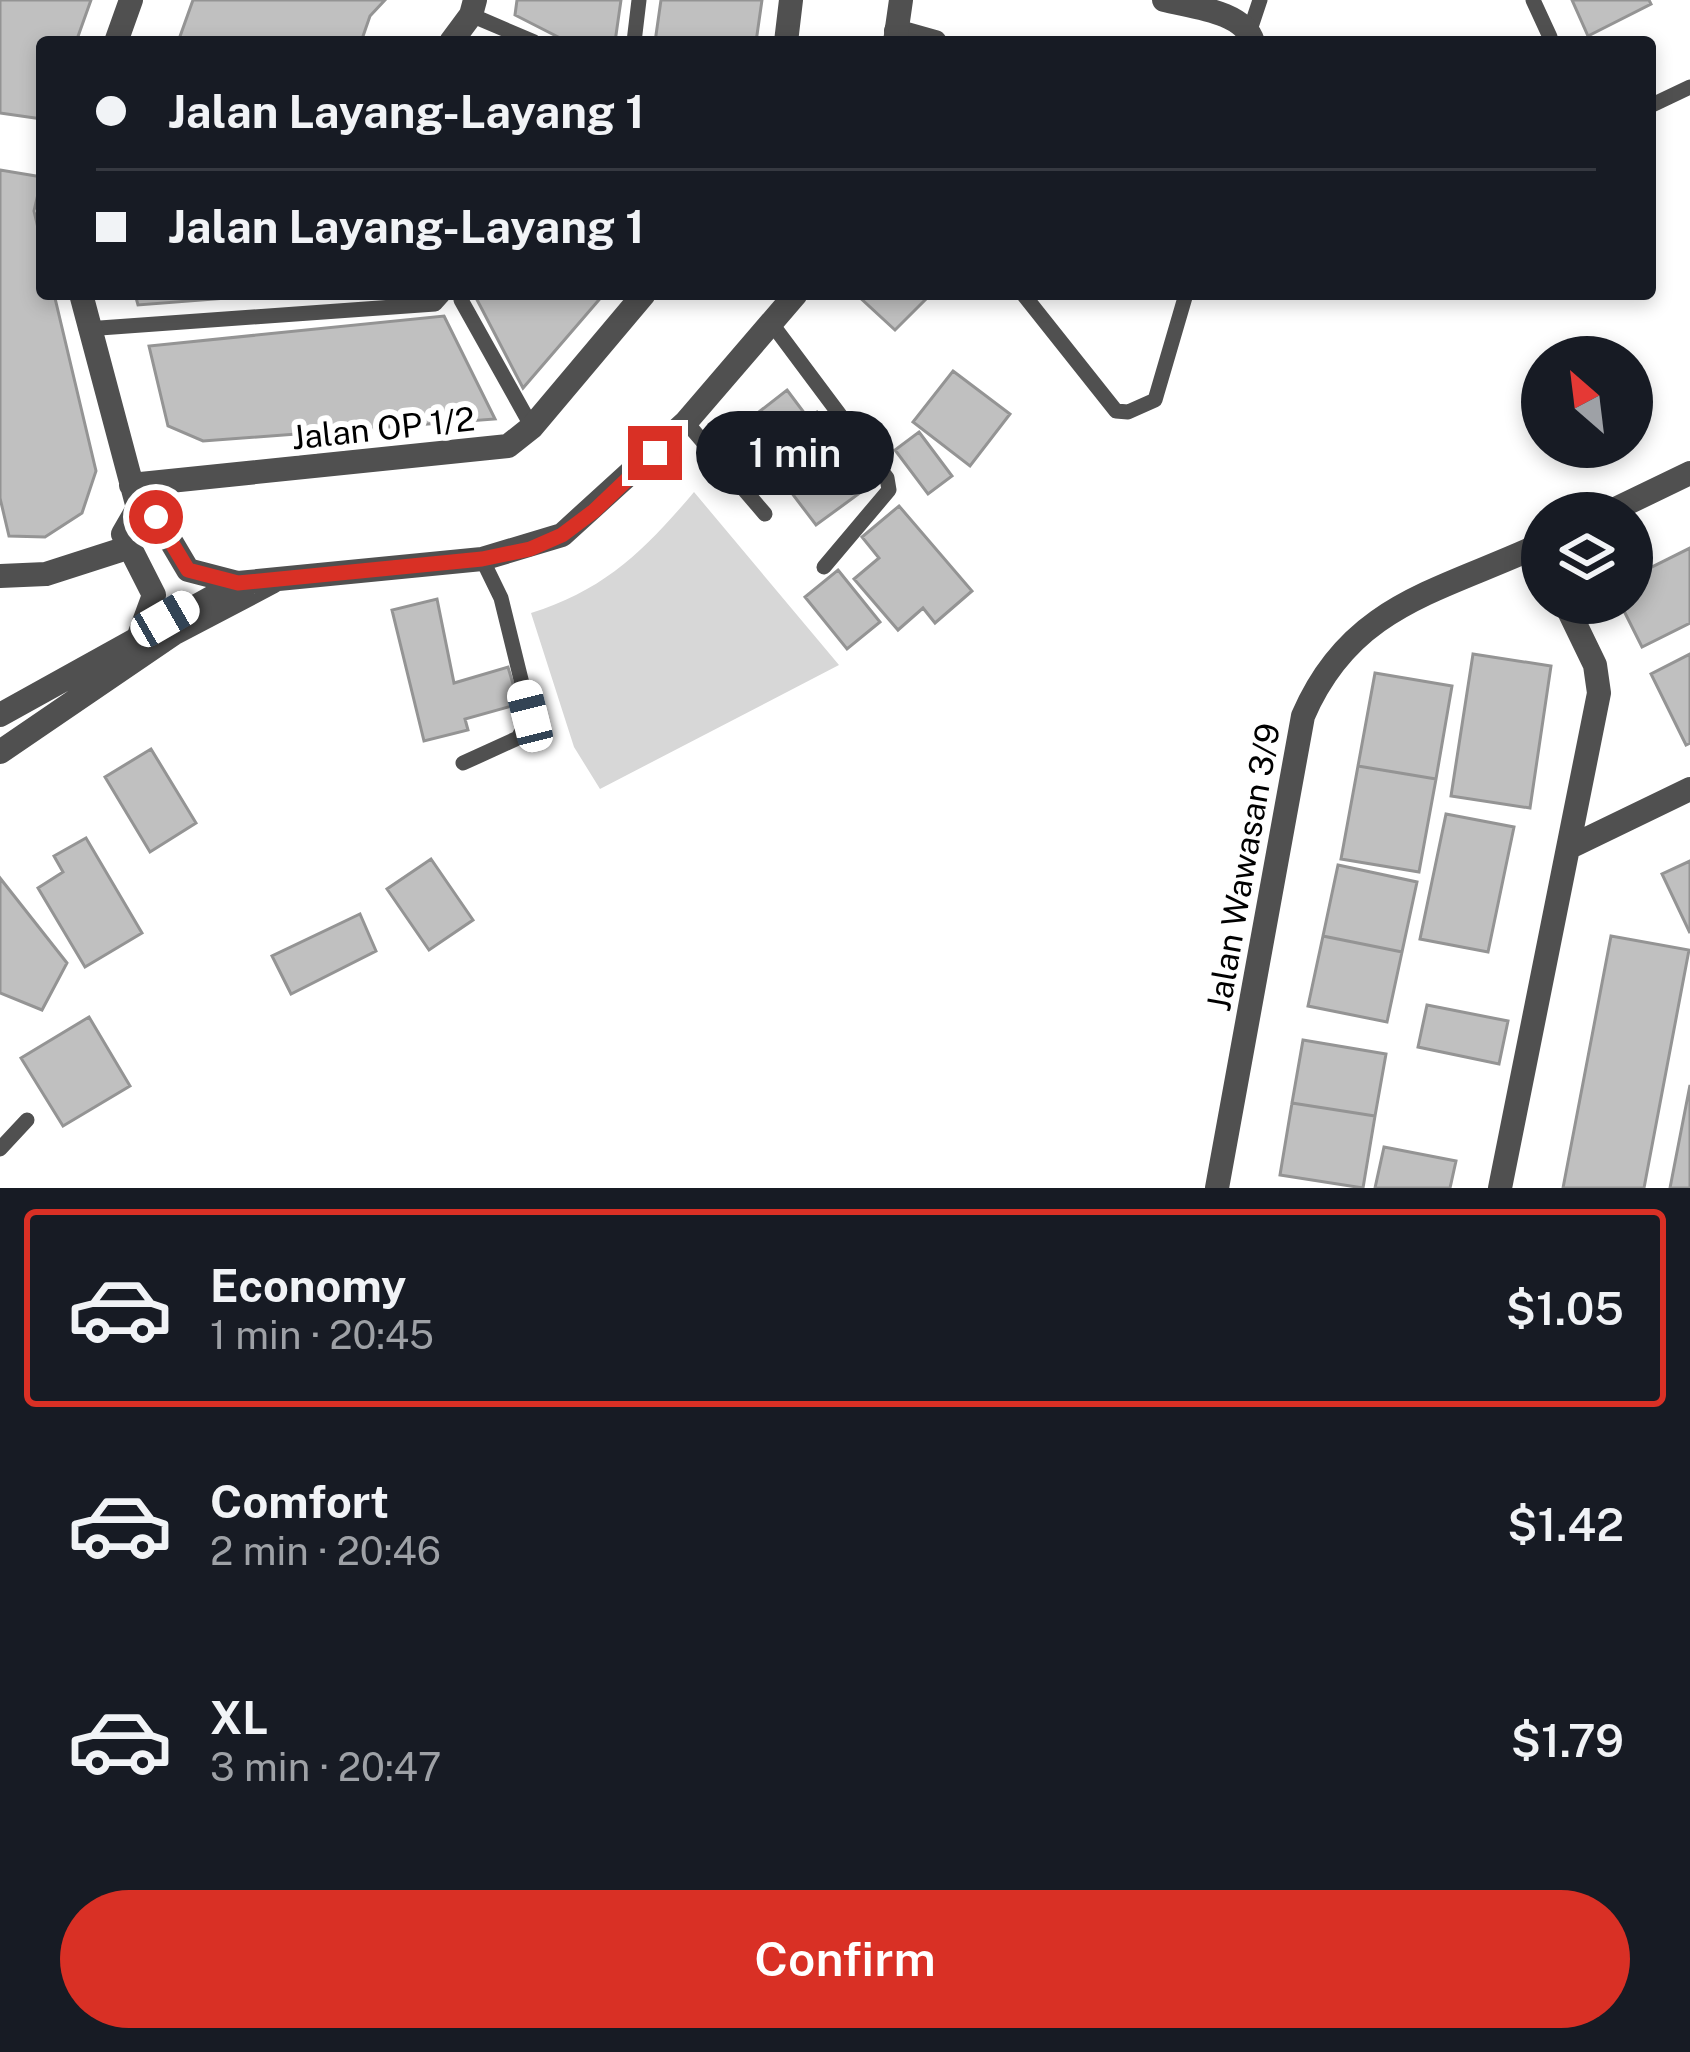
<!DOCTYPE html>
<meta charset="utf-8">
<style>
:root{--surface:#171b24;--page:#20242c;--text:#f1f3f6;--muted:#9ea1a6;--line:#363941;--accent:#d93025}
body{margin:0;font-family:"Public Sans",sans-serif;background:var(--page);color:var(--text);height:100vh;display:flex;flex-direction:column;font-size:45px;white-space:nowrap}
*{box-sizing:border-box;margin:0}
p{font-size:39px;color:var(--muted)}
.icon{flex:none;width:66px;height:66px;fill:none;stroke:currentColor;stroke-width:2;stroke-linecap:round;stroke-linejoin:round}
.map{position:relative;height:1188px;overflow:hidden}
.sheet{display:flex;flex-direction:column;background:var(--surface);flex:1}
.sheet>*{flex:none}
.hud{position:absolute;left:36px;top:36px;width:1620px;height:264px;border-radius:12px;box-shadow:0 6px 18px #0003;display:grid;align-content:center;height:264px;padding:0 60px;background:var(--surface)}
.needle{width:78px;rotate:332deg}
.fabs{position:absolute;left:1521px;top:336px;display:grid;gap:24px}
.fabs a{display:grid;place-items:center;width:132px;height:132px;border-radius:50%;background:var(--surface);box-shadow:0 6px 18px #0003;font-size:60px}
.end{position:absolute;width:54px;height:54px;margin:-27px;border:15px solid #d93025;background:#fff;box-shadow:0 0 0 6px #fff}
.from{border-radius:50%}
.bubble{position:absolute;height:84px;border-radius:42px;background:var(--surface);box-shadow:0 6px 18px #0003;font-size:39px;font-weight:600;line-height:84px;text-align:center}
.car{position:absolute;width:36px;height:72px;margin:-36px -18px;border-radius:15px;box-shadow:0 0 9px 3px #0007;background:linear-gradient(#fff 24%,#345 0 40%,#fff 0 76%,#345 0 86%,#fff 0)}
.hud b{display:flex;align-items:center;gap:42px;height:114px;font-size:45px}
.hud b+b{border-top:3px solid var(--line)}
.hud i{width:30px;height:30px;background:var(--text)}
ul{padding:21px 0 0;list-style:none}
li{display:flex;align-items:center;gap:36px;height:198px;margin:0 24px 18px;padding:0 36px;border:6px solid transparent;border-radius:12px}
li div{flex:1}
li b{display:block;font-size:45px}
li em{font-style:normal;font-weight:600}
li.current{border-color:var(--accent)}
li>.icon{width:108px;height:108px;stroke-width:1.5}
.button{display:flex;gap:24px;margin-top:auto;padding:24px 60px}
.button a{flex:1;height:138px;border-radius:72px;background:var(--accent);color:#fff;font-size:48px;font-weight:600;line-height:138px;text-align:center}
.map>svg:first-child{display:block}
.green{fill:#d7d7d7}
.building{fill:#c0c0c0;stroke:#949494;stroke-width:3}
.lines{fill:none;stroke-linecap:round;stroke-linejoin:round}
.service{stroke:#505050;stroke-width:15}
.minor{stroke:#505050;stroke-width:24}
.tertiary{stroke:#505050;stroke-width:24}
.route{stroke:#d93025;stroke-width:15}
.labels{text-anchor:middle;stroke-width:12;stroke-linejoin:round;paint-order:stroke}
.street-label{font-size:33px;fill:#000;stroke:#fff}
</style>
<div class="map">
<svg width="1690" height="1188" viewBox="0 0 1690 1188">
<rect width="100%" height="100%" fill="#fff"/>
<!-- green -->
<path class="green" d="M694 492 839 665 600 789 574 747 531 613C605 590 645 550 694 492Z"/>
<!-- building -->
<path class="building" d="M0 0H91L76 42H42V119L0 113Z
M193 0H385L370 16 361 42H178Z
M517 0H621L615 42H568L515 15Z
M661 0H762L756 42H655Z
M1572 0H1649L1651 4 1588 36Z
M0 170 42 177 34 211 42 245V294H54L96 471 82 513 45 537 9 536 0 498Z
M135 294H278L138 305Z
M474 294H604L523 388Z
M856 294H927L929 296 895 330Z
M444 316 495 419 203 441 168 426 149 346Z
M953 371 1010 414 970 466 913 422Z
M787 390 808 418 817 412 872 484 816 525 741 426Z
M919 432 952 476 928 494 895 450Z
M899 506 972 591 935 623 923 608 898 630 854 579 879 558 862 537Z
M1690 548V623L1642 647 1620 603H1632V577Z
M838 570 880 622 847 649 805 597Z
M437 599 454 683 508 667 519 704 465 719 468 730 424 741 392 610Z
M1473 654 1551 666 1530 808 1451 796Z
M1690 654V743L1686 745 1651 674Z
M1375 673 1452 686 1436 779 1358 766Z
M151 749 196 823 150 852 105 777Z
M1358 766 1436 779 1419 872 1341 859Z
M1446 814 1514 827 1488 952 1420 939Z
M86 838 142 933 85 967 38 888 63 872 54 856Z
M431 859 473 920 429 950 387 889Z
M1690 861V933L1662 874Z
M1338 865 1417 882 1402 952 1323 936Z
M0 878 67 963 42 1010 0 993Z
M360 914 376 951 291 994 272 956Z
M1323 936 1402 952 1387 1022 1308 1006Z
M1611 936 1689 950 1644 1188H1563Z
M1427 1005 1508 1021 1499 1064 1418 1047Z
M89 1017 130 1086 63 1126 21 1058Z
M1303 1040 1386 1054 1375 1116 1292 1103Z
M1690 1085V1188H1670Z
M1292 1103 1375 1116 1363 1188 1280 1175Z
M1384 1147 1456 1161 1450 1188H1375Z"/>
<g class="lines">
<!-- service -->
<path class="service" d="M1533 0 1550 37
M471 15 534 42
M1250 30 1260 0
M634 42 639 0
M1650 106 1690 87
M1023 294 1116 411 1128 412 1155 400 1186 294
M461 300 532 427
M772 324 887 478 889 490 824 567
M86 329 435 304 444 294
M686 422 765 514
M463 763 518 738 530 716 501 598 482 559
M0 1149 27 1120"/>
<!-- minor -->
<path class="minor" d="M1164 0C1191 7 1244 11 1253 42
M896 31 935 42
M116 42 131 0
M451 42 471 15 475 0
M786 42 791 0
M81 294 138 508 123 534 154 595 140 633
M131 485 508 446 532 427 644 294
M138 508 156 516 188 570 238 583
M1607 513 1690 473
M0 576 46 574 130 547
M1568 848 1690 789
M1217 1188 1303 716C1351 604 1439 592 1542 544
M1500 1188 1599 693 1595 665 1565 603"/>
<!-- tertiary -->
<path class="tertiary" d="M895 42 901 0
M0 715 238 583 482 559 562 535 686 422 796 294
M0 752 173 634 272 582"/>
</g>
<g class="lines">
<!-- route -->
<path class="route" d="M156 517 188 570 238 583 482 559 530 549 562 535 594 511 655 453"/>
</g>
<g class="labels">
<!-- street labels -->
<g class="street-label">
<text transform="translate(383 428) rotate(-6)" y="12">Jalan OP 1/2</text>
<text transform="translate(1243 867) rotate(-80)" y="12">Jalan Wawasan 3/9</text>
</g>
</g>
</svg>
<div class="fabs">
<a><svg class="needle" viewBox="-14 -14 28 28"><path d="M0-13l5 13h-10z" fill="#e53935"/><path d="M0 13l5-13h-10z" fill="#9ea1a6"/></svg></a>
<a><svg class="icon" aria-label="layers" viewBox="0 0 24 24"><path d="M12 4l9 5-9 5-9-5zM3 14l9 5 9-5"/></svg></a>
</div>
<i class="end from" style="left:156px;top:517px"></i>
<i class="end" style="left:655px;top:453px"></i>
<div class="bubble" style="left:696px;top:411px;width:198px">1 min</div>
<i class="car" style="left:165px;top:619px;rotate:60deg"></i>
<i class="car" style="left:530px;top:716px;rotate:346deg"></i>
<div class="hud">
<b><i class="from"></i>Jalan Layang-Layang 1</b>
<b><i></i>Jalan Layang-Layang 1</b>
</div>
</div>
<section class="sheet">
<ul>
<li class="current"><svg class="icon" aria-label="car" viewBox="0 0 24 24"><path d="M5 17H2v-5l4-1 3-4h7l3 4 3 1v5h-3M9 17h6M6 11h13"/><circle cx="7" cy="17" r="2"/><circle cx="17" cy="17" r="2"/></svg><div><b>Economy</b><p>1 min · 20:45</p></div><em>$1.05</em></li>
<li><svg class="icon" aria-label="car" viewBox="0 0 24 24"><path d="M5 17H2v-5l4-1 3-4h7l3 4 3 1v5h-3M9 17h6M6 11h13"/><circle cx="7" cy="17" r="2"/><circle cx="17" cy="17" r="2"/></svg><div><b>Comfort</b><p>2 min · 20:46</p></div><em>$1.42</em></li>
<li><svg class="icon" aria-label="car" viewBox="0 0 24 24"><path d="M5 17H2v-5l4-1 3-4h7l3 4 3 1v5h-3M9 17h6M6 11h13"/><circle cx="7" cy="17" r="2"/><circle cx="17" cy="17" r="2"/></svg><div><b>XL</b><p>3 min · 20:47</p></div><em>$1.79</em></li>
</ul>
<div class="button"><a>Confirm</a></div>
</section>
